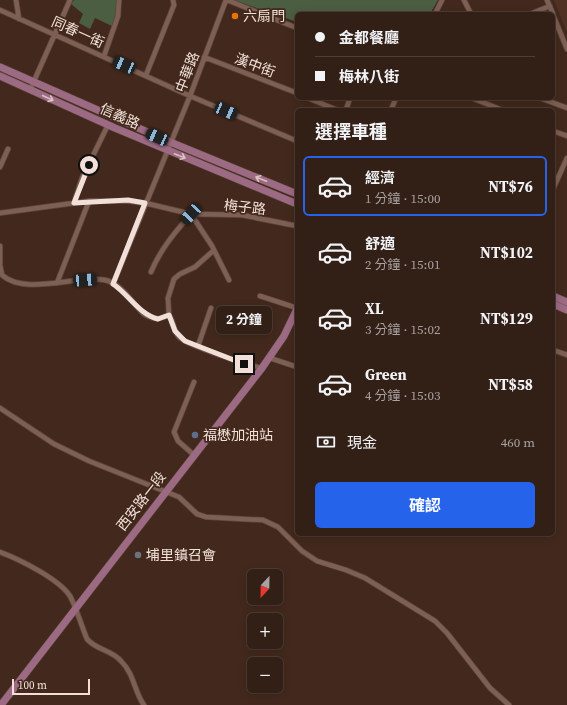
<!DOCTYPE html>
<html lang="zh-TW">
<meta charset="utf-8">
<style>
:root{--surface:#321f16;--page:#3d2c23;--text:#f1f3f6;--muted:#a8a2a1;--line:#4d3d35;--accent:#2563eb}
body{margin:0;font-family:"Source Serif 4","Noto Sans TC",serif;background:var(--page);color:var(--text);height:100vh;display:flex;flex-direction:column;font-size:15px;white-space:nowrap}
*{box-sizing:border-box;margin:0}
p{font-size:13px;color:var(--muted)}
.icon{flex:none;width:22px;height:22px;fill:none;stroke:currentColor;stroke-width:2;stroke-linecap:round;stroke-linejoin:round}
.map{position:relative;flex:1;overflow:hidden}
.drawer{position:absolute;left:295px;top:108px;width:260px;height:428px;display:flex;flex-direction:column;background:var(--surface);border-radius:6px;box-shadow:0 2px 10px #0003,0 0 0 1px var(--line)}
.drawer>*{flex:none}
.hud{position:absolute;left:295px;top:12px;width:260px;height:88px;border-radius:6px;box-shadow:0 2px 10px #0003,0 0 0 1px var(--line);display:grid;align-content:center;height:88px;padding:0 20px;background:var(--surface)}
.needle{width:26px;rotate:202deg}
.controls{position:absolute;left:247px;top:569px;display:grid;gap:8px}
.controls a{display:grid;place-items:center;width:36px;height:36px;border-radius:6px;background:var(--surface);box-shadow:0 2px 10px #0003,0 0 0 1px var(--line);font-size:20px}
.scale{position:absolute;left:12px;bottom:10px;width:78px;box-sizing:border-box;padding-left:4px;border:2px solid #f2e0d8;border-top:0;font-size:11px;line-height:14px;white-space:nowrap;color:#f2e0d8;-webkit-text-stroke:3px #43291d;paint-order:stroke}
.end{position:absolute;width:18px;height:18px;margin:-9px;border:5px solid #f2e0d8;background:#111;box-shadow:0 0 0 2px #111}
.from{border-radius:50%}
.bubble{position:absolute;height:28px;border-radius:6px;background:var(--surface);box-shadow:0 2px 10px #0003,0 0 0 1px var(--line);font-size:13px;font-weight:700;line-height:28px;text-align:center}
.car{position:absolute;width:12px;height:24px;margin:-12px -6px;border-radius:5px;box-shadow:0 0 3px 1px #0007;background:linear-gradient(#222 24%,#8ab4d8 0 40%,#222 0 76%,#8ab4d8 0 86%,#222 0)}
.hud b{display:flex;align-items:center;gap:14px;height:38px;font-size:15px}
.hud b+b{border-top:1px solid var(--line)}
.hud i{width:10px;height:10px;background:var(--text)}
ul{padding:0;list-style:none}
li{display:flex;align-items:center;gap:12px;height:60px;margin:0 8px 6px;padding:0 12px;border:2px solid transparent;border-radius:6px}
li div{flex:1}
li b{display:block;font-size:15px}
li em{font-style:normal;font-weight:700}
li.current{border-color:var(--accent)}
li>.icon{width:36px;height:36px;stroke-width:1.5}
h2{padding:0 20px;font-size:18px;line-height:48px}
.pay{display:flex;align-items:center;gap:10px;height:44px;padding:0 20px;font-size:15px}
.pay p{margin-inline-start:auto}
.cta{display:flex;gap:8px;margin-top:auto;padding:8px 20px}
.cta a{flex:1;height:46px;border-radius:6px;background:var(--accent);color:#fff;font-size:16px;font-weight:700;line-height:46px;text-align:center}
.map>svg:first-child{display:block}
.built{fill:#513123}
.green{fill:#4b5e42}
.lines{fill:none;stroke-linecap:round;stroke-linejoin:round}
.street-casing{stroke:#5d473d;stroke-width:6}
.primary-casing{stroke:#5d473d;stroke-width:8}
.street{stroke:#7e5f53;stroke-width:4.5}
.primary{stroke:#9d6a83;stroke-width:7}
.oneway{stroke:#ddc2c3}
.route{stroke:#f2e0d8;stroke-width:5}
.food-dot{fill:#e8710a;stroke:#43291d;stroke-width:1.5}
.service-dot{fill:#5c6f8a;stroke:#43291d;stroke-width:1.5}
.worship-dot{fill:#6b7280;stroke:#43291d;stroke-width:1.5}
.labels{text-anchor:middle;stroke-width:3.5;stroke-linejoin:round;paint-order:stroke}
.poi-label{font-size:14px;fill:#f2e0d8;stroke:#43291d;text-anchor:start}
.street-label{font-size:14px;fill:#f2e0d8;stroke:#43291d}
</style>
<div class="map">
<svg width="567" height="705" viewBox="0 0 567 705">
<rect width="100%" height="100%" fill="#43291d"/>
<!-- built -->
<path class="built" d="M554 0H567V33Z"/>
<!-- green -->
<path class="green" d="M74 0H118L120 6 112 26 95 18 90 29 79 23 83 14 71 4Z
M234 0H438L430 14H297V22Z"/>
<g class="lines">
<defs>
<path id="street" d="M16 0 19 19
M227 0 297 28
M464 0 471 14
M547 0 553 14
M0 10 190 96 297 141
M435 14 442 0
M530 14 550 6
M553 15 567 49
M104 56 118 16 119 0
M204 57 297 93
M146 75 174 5 173 0
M30 90 70 0
M308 98 337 110
M472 98 502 110
M540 98 567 108
M346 110 350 98
M391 110 396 98
M553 131 567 136
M0 167 8 149
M553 189 567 158
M74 203 82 178 108 125
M0 213 89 201H128L145 203 191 214 242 215 297 226
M0 246V263
M0 265 2 275C25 296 76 275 105 280 122 284 132 303 144 314 148 317 154 318 158 319L169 315C174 322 173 330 179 337 188 346 248 365 262 368
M151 272C160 250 175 232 191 214L212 246 229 280
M57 283 89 201
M113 284 190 96 226 0
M260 296 297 308
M169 315 168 298 174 279 180 274 195 267 213 251
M198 346 211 308
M553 350 567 355
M270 358 297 367
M0 408 54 444 89 461 179 497 197 514 206 517 263 520 278 527 302 551 317 561 346 570 365 578 435 621 447 633 490 688 509 705
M194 455 178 441 174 432 194 382
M0 552C19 559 59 579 70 596 77 609 81 625 87 639 96 650 112 650 121 661 135 675 134 692 144 705"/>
<path id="primary" d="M0 67 170 142 297 194
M0 76 115 128 297 204
M553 296 567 302
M553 304 567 310
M1 705 262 368 284 336 297 309"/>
</defs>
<!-- street casing -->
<use href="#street" class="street-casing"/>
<!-- primary casing -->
<use href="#primary" class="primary-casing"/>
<!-- street -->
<use href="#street" class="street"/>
<!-- primary -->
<use href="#primary" class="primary"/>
</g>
<!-- one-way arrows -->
<defs><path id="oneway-shaft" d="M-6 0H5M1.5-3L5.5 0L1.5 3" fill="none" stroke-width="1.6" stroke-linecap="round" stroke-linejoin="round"/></defs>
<g class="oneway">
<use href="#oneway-shaft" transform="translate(48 98) rotate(25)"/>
<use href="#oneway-shaft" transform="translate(180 156) rotate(22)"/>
<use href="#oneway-shaft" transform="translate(261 179) rotate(-158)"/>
</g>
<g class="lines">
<!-- route -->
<path class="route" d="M89 165 74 203 128 200 145 203 113 284C129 295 139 314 158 319L169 315 175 331 185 341 244 364"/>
</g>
<!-- markers -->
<circle class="food-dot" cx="235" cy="16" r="4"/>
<circle class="service-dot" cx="195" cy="435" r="4"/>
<circle class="worship-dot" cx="138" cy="555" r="4"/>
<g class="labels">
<!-- poi labels -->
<g class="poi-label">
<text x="243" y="21">六扇門</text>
<text x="203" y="440">福懋加油站</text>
<text x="146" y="560">埔里鎮召會</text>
</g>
<!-- street labels -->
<g class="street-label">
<text transform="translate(78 32) rotate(24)" y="5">同春一街</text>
<text transform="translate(255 65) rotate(21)" y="5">漢中街</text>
<text transform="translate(187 72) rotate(-69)" y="5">中華路</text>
<text transform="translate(120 116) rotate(24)" y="5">信義路</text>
<text transform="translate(245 207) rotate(6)" y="5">梅子路</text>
<text transform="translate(141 501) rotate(-52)" y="5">西安路一段</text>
</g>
</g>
</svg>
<div class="controls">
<a><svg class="needle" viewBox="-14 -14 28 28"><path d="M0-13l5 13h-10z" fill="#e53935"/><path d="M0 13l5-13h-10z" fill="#a8a2a1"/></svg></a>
<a>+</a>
<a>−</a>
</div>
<div class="scale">100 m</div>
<i class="end from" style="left:89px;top:165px"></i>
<i class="end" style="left:244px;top:364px"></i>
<div class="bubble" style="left:216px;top:306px;width:56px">2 分鐘</div>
<i class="car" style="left:124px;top:65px;rotate:293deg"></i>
<i class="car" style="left:226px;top:111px;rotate:113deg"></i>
<i class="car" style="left:157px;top:137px;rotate:294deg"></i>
<i class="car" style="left:191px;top:214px;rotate:223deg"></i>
<i class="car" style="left:85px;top:280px;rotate:86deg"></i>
<div class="hud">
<b><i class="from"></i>金都餐廳</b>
<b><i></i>梅林八街</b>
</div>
<section class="drawer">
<h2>選擇車種</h2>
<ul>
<li class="current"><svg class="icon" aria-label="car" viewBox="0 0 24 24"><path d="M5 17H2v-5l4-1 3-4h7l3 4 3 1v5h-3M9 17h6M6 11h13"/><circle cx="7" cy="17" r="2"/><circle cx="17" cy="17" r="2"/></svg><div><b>經濟</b><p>1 分鐘 · 15:00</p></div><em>NT$76</em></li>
<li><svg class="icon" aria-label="car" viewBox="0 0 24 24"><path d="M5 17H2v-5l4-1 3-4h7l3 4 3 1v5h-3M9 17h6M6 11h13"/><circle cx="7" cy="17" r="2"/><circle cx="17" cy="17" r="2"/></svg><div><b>舒適</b><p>2 分鐘 · 15:01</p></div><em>NT$102</em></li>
<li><svg class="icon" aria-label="car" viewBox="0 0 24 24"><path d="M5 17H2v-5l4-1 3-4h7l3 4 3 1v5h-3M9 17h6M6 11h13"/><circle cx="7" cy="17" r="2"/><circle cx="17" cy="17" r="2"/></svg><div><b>XL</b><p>3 分鐘 · 15:02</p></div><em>NT$129</em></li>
<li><svg class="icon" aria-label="car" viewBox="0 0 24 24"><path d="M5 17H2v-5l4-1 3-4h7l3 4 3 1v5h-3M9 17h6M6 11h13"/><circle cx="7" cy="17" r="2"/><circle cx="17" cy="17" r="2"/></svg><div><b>Green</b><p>4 分鐘 · 15:03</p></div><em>NT$58</em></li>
</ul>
<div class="pay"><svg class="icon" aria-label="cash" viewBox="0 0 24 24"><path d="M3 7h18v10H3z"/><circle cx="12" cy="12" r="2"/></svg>現金<p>460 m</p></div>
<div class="cta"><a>確認</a></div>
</section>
</div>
